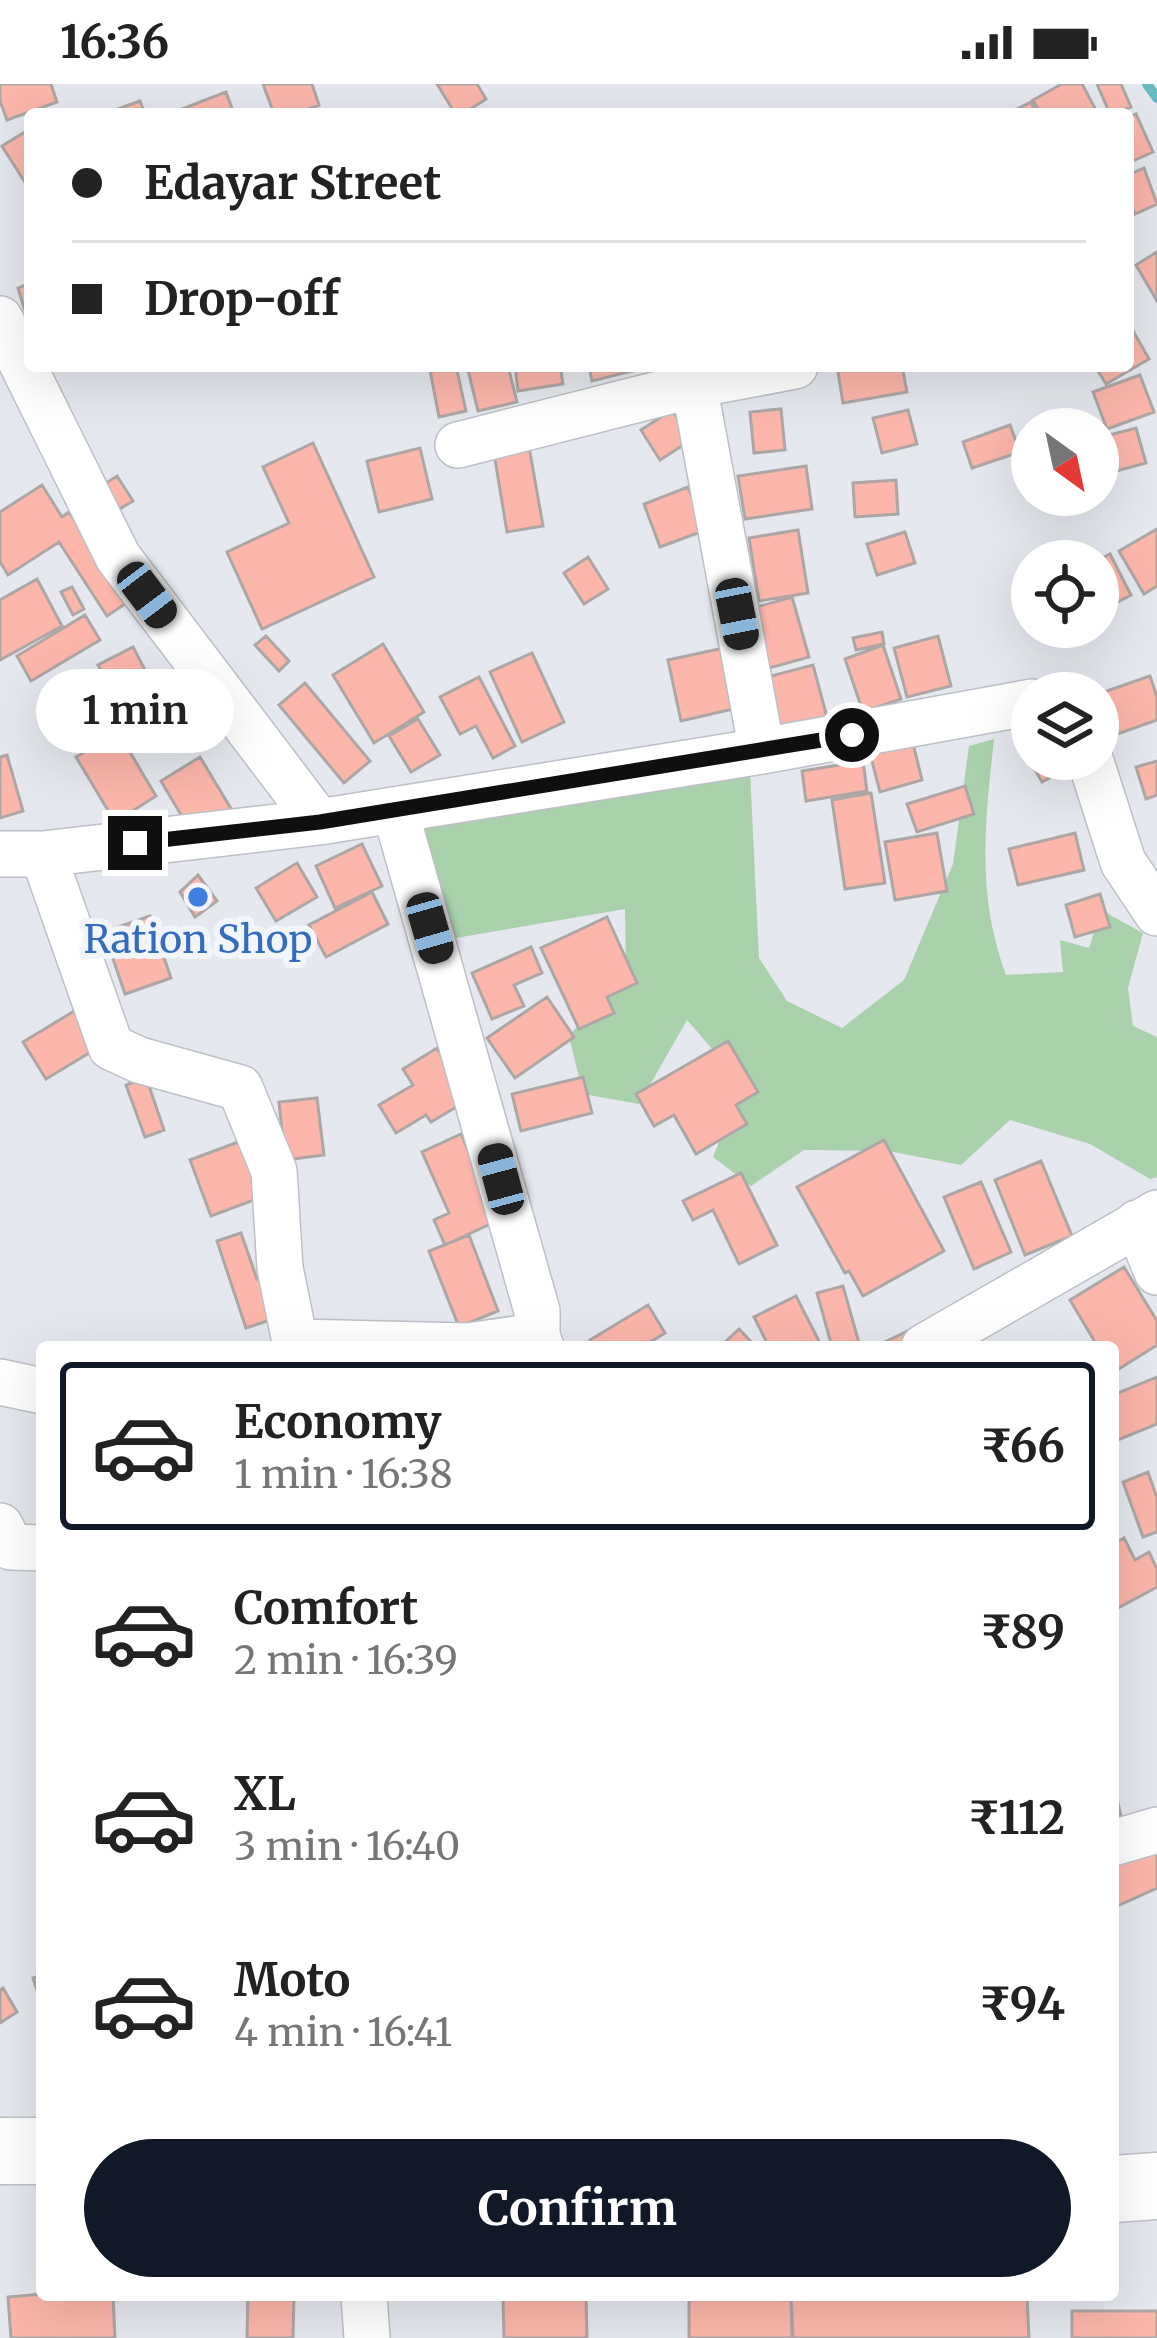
<!DOCTYPE html>
<meta charset="utf-8">
<style>
:root{--surface:#fff;--page:#f2f2f2;--text:#222;--muted:#767676;--line:#e0e0e0;--accent:#111827}
body{margin:0;font-family:Merriweather,serif;background:var(--page);color:var(--text);height:100vh;display:flex;flex-direction:column;font-size:45px;white-space:nowrap}
*{box-sizing:border-box;margin:0}
p{font-size:39px;color:var(--muted)}
.icon{flex:none;width:66px;height:66px;fill:none;stroke:currentColor;stroke-width:2;stroke-linecap:round;stroke-linejoin:round}
.map{position:relative;flex:1;overflow:hidden}
.side{position:absolute;left:36px;top:1257px;width:1083px;height:960px;display:flex;flex-direction:column;background:var(--surface);border-radius:12px;box-shadow:0 12px 48px #0002}
.side>*{flex:none}
.banner{position:absolute;left:24px;top:24px;width:1110px;height:264px;border-radius:12px;box-shadow:0 12px 48px #0002;display:grid;align-content:center;height:264px;padding:0 48px;background:var(--surface)}
.needle{width:78px;rotate:147deg}
.controls{position:absolute;left:1011px;top:324px;display:grid;gap:24px}
.controls a{display:grid;place-items:center;width:108px;height:108px;border-radius:50%;background:var(--surface);box-shadow:0 12px 48px #0002;font-size:60px}
.end{position:absolute;width:54px;height:54px;margin:-27px;border:15px solid #0f0f12;background:#fff;box-shadow:0 0 0 6px #fff}
.from{border-radius:50%}
.bubble{position:absolute;height:84px;border-radius:42px;background:var(--surface);box-shadow:0 12px 48px #0002;font-size:39px;font-weight:700;line-height:84px;text-align:center}
.car{position:absolute;width:36px;height:72px;margin:-36px -18px;border-radius:15px;box-shadow:0 0 9px 3px #0007;background:linear-gradient(#222 24%,#8ab4d8 0 40%,#222 0 76%,#8ab4d8 0 86%,#222 0)}
.banner b{display:flex;align-items:center;gap:42px;height:114px;font-size:45px}
.banner b+b{border-top:3px solid var(--line)}
.banner i{width:30px;height:30px;background:var(--text)}
ul{padding:21px 0 0;list-style:none}
li{display:flex;align-items:center;gap:36px;height:168px;margin:0 24px 18px;padding:0 24px;border:6px solid transparent;border-radius:12px}
li div{flex:1}
li b{display:block;font-size:45px}
li em{font-style:normal;font-weight:700}
li.current{border-color:var(--accent)}
li>.icon{width:108px;height:108px;stroke-width:1.5}
.primary-button{display:flex;gap:24px;margin-top:auto;padding:24px 48px}
.primary-button a{flex:1;height:138px;border-radius:72px;background:var(--accent);color:#fff;font-size:48px;font-weight:700;line-height:138px;text-align:center}
.status{display:flex;justify-content:space-between;align-items:center;height:84px;padding:0 60px;background:var(--surface);direction:ltr}
.status svg{height:33px;fill:currentColor}
.map>svg:first-child{display:block}
.green{fill:#a9d1ac}
.lines{fill:none;stroke-linecap:round;stroke-linejoin:round}
.stream{stroke:#65bac4;stroke-width:10}
.building{fill:#fcb6aa;stroke:#aea6a4;stroke-width:3}
.minor-casing{stroke:#bdc0c6;stroke-width:48}
.highway-casing{stroke:#bdc0c6;stroke-width:69}
.minor{stroke:#fff;stroke-width:45}
.highway{stroke:#fff;stroke-width:66}
.route{stroke:#0f0f12;stroke-width:15}
.shop-dot{fill:#3f7fe0;stroke:#f3f5fc;stroke-width:4.5}
.labels{text-anchor:middle;stroke-width:12;stroke-linejoin:round;paint-order:stroke}
.shop-label{font-size:39px;fill:#366cbe;stroke:#f3f5fc}
</style>
<div class="status"><b>16:36</b><svg viewBox="0 0 49 12"><path d="M0 12V9h3v3zM5 12V6h3v6zM10 12V3h3v9zM15 12V0h3v12zM26 1h20v11H26zM47 4h2v5h-2z"/></svg></div>
<div class="map">
<svg width="1157" height="2254" viewBox="0 0 1157 2254">
<rect width="100%" height="100%" fill="#e5e8ee"/>
<!-- green -->
<path class="green" d="M994 655C985 739 976 810 1006 891L1063 888 1060 856 1089 864 1101 826 1143 849 1128 904 1133 942 1157 953V1093L1150 1095 1090 1060 1010 1036 961 1081 888 1067 804 1066 751 1102 713 1073C744 1000 738 994 687 936L639 1020 583 1010 569 952 626 886 625 825 450 855 412 735 750 687 759 874 787 917 842 944 904 896 953 780 969 662Z"/>
<g class="lines">
<!-- stream -->
<path class="stream" d="M1147 0 1157 14"/>
</g>
<!-- building -->
<path class="building" d="M0 0H51L57 18 7 36 0 17Z
M263 0H312L319 21 296 30H274Z
M437 0H477L486 15 463 30H447L453 26Z
M1062 0H1082L1098 30H1041L1033 16Z
M1097 0H1121L1131 23 1110 30Z
M226 8 234 30H169Z
M140 17 145 30H116L115 26Z
M1031 18 1037 30H1012L1011 28Z
M1136 30 1153 68 1128 79V33Z
M30 45V98L26 100 2 62Z
M1144 84 1157 120 1135 130 1128 115V91Z
M1157 168V217L1136 181Z
M30 199V243L18 204Z
M1128 238 1149 275 1106 300 1095 282H1128Z
M456 282 466 327 439 333 430 286Z
M467 282H508L517 318 478 327Z
M515 282H560L563 300 518 307Z
M589 282H652L592 297Z
M837 282H902L907 308 843 319Z
M1140 291 1154 328 1107 345 1093 308Z
M781 325 785 366 754 369 750 328Z
M672 326 691 356 660 376 641 346Z
M908 326 917 360 882 369 873 334Z
M1010 341 1020 368 972 384 963 358Z
M1136 344 1146 379 1098 392V354Z
M528 357 543 442 507 448 493 363Z
M313 359 374 493 262 545 227 468 289 439 263 383Z
M420 364 432 415 379 428 367 377Z
M806 382 812 425 745 435 738 392Z
M117 392 133 417 116 427 100 403Z
M896 396 898 430 855 433 853 399Z
M42 401 62 433 69 428 128 518 107 532 59 458 8 491 0 478V428Z
M688 403 706 446 660 463 644 420Z
M1157 445V502L1144 510 1119 467Z
M798 446 808 509 759 517 749 454Z
M905 448 915 479 877 491 867 460Z
M1110 470 1131 511 1112 521 1098 496 1096 477Z
M588 473 608 505 584 520 564 489Z
M37 495 62 542 0 576V516Z
M72 503 84 525 73 531 61 508Z
M792 513 809 573 762 586 746 526Z
M85 531 100 556 31 597 17 572Z
M882 548 884 560 856 566 853 554Z
M266 552 289 577 279 587 255 561Z
M938 552 951 602 907 613 894 564Z
M383 560 424 628 374 659 333 591Z
M883 561 901 615 863 628 845 575Z
M733 562 746 622 681 637 668 576Z
M133 563 159 613 124 630 98 581Z
M532 569 564 638 522 658 490 588Z
M813 581 828 637 781 650 767 593Z
M1150 592 1157 613V636L1106 654 1098 631V610Z
M479 593 515 662 493 674 476 642 460 650 440 613Z
M305 599 370 677 344 699 279 621Z
M418 635 440 671 411 688 389 652Z
M910 647 922 696 880 708 867 658Z
M118 648 156 712 115 738 76 673Z
M1032 653V675L1081 677 1042 698 1021 660Z
M7 671 23 727 0 734V673Z
M200 673 233 728 193 751 161 697Z
M863 677 867 707 806 717 802 687Z
M1157 677V711L1146 715 1136 683Z
M965 702 974 730 917 748 907 720Z
M871 709 885 799 845 805 832 716Z
M937 749 947 807 895 816 885 758Z
M1075 749 1084 786 1018 801 1009 765Z
M362 760 382 802 335 824 316 782Z
M297 779 317 813 276 837 256 804Z
M198 791 217 817 195 833 180 808Z
M372 808 388 840 326 873 309 841Z
M1100 810 1110 843 1075 853 1066 821Z
M150 832 171 894 125 910 104 848Z
M607 833 637 899 607 913 614 929 579 945 541 864Z
M531 863 542 889 514 901 524 922 492 935 472 889Z
M547 913 574 953 515 994 487 954Z
M76 926 99 963 46 995 23 958Z
M728 957 758 1008 736 1021 747 1040 696 1070 674 1031 654 1042 636 1010Z
M437 964 468 1016 431 1038 426 1031 396 1049 379 1021 413 1001 403 985Z
M146 993 164 1046 145 1053 126 1001Z
M583 993 592 1029 521 1047 512 1010Z
M317 1014 324 1071 285 1076 279 1018Z
M461 1050 499 1136 445 1161 434 1136 449 1129 422 1068Z
M249 1054 270 1110 211 1132 190 1076Z
M884 1056 944 1167 863 1212 849 1187 845 1189 797 1103Z
M1041 1077 1072 1152 1025 1171 995 1096Z
M741 1089 777 1161 739 1180 713 1126 693 1136 683 1117Z
M981 1098 1011 1168 974 1185 944 1113Z
M241 1149 257 1195 272 1190 285 1231 246 1244 217 1157Z
M469 1151 498 1227 459 1243 429 1167Z
M1124 1183 1157 1237V1261L1114 1288 1113 1263H1098L1070 1216Z
M843 1202 859 1259 832 1263 817 1209Z
M796 1212 822 1263H769L754 1233Z
M648 1221 665 1249 642 1263H594L590 1256Z
M928 1237 929 1263H885L883 1259Z
M739 1245 756 1263H720Z
M1157 1293V1340L1113 1358V1311Z
M1148 1388 1157 1414V1448L1143 1453 1123 1398Z
M1124 1454 1135 1476 1149 1468 1157 1485V1503L1118 1524 1113 1515V1460Z
M1113 1697 1123 1741 1113 1744Z
M1157 1761V1804L1113 1824V1780Z
M42 1891V1921L33 1894Z
M3 1904 17 1928 0 1939V1906Z
M42 2210 113 2211 115 2254H11L8 2213Z
M248 2211H294L293 2254H247Z
M586 2211 587 2254H504L503 2212Z
M791 2211H1027L1029 2254H793Z
M791 2211 792 2254H689V2212Z
M1072 2227H1157V2254H1072Z"/>
<g class="lines">
<defs>
<path id="minor" d="M0 235 118 473 319 738
M694 301 762 667
M458 361 694 301 795 282
M1090 675 1123 778 1157 829
M395 726 537 1227V1252L541 1263
M0 770H43L319 738 762 667 1032 618
M43 770 111 963 139 976 240 1004 274 1087 280 1184 295 1258 467 1262 537 1252
M1137 1139 1157 1188
M924 1263 1157 1129
M0 1298 42 1307
M0 1442 11 1463 42 1464
M1113 1759 1157 1746
M364 2211 367 2254"/>
<path id="highway" d="M0 2067H42
M1113 2105 1157 2102"/>
</defs>
<!-- minor casing -->
<use href="#minor" class="minor-casing"/>
<!-- highway casing -->
<use href="#highway" class="highway-casing"/>
<!-- minor -->
<use href="#minor" class="minor"/>
<!-- highway -->
<use href="#highway" class="highway"/>
</g>
<g class="lines">
<!-- route -->
<path class="route" d="M135 759 320 738 852 651"/>
</g>
<!-- markers -->
<circle class="shop-dot" cx="198" cy="813" r="12"/>
<g class="labels">
<!-- shop labels -->
<g class="shop-label">
<text x="198" y="869">Ration Shop</text>
</g>
</g>
</svg>
<div class="controls">
<a><svg class="needle" viewBox="-14 -14 28 28"><path d="M0-13l5 13h-10z" fill="#e53935"/><path d="M0 13l5-13h-10z" fill="#767676"/></svg></a>
<a><svg class="icon" aria-label="locate" viewBox="0 0 24 24"><circle cx="12" cy="12" r="6"/><path d="M12 2v4M12 18v4M2 12h4M18 12h4"/></svg></a>
<a><svg class="icon" aria-label="layers" viewBox="0 0 24 24"><path d="M12 4l9 5-9 5-9-5zM3 14l9 5 9-5"/></svg></a>
</div>
<i class="end from" style="left:852px;top:651px"></i>
<i class="end" style="left:135px;top:759px"></i>
<div class="bubble" style="left:36px;top:585px;width:198px">1 min</div>
<i class="car" style="left:147px;top:511px;rotate:143deg"></i>
<i class="car" style="left:737px;top:530px;rotate:169deg"></i>
<i class="car" style="left:430px;top:844px;rotate:164deg"></i>
<i class="car" style="left:501px;top:1095px;rotate:345deg"></i>
<div class="banner">
<b><i class="from"></i>Edayar Street</b>
<b><i></i>Drop-off</b>
</div>
<section class="side">
<ul>
<li class="current"><svg class="icon" aria-label="car" viewBox="0 0 24 24"><path d="M5 17H2v-5l4-1 3-4h7l3 4 3 1v5h-3M9 17h6M6 11h13"/><circle cx="7" cy="17" r="2"/><circle cx="17" cy="17" r="2"/></svg><div><b>Economy</b><p>1 min · 16:38</p></div><em>₹66</em></li>
<li><svg class="icon" aria-label="car" viewBox="0 0 24 24"><path d="M5 17H2v-5l4-1 3-4h7l3 4 3 1v5h-3M9 17h6M6 11h13"/><circle cx="7" cy="17" r="2"/><circle cx="17" cy="17" r="2"/></svg><div><b>Comfort</b><p>2 min · 16:39</p></div><em>₹89</em></li>
<li><svg class="icon" aria-label="car" viewBox="0 0 24 24"><path d="M5 17H2v-5l4-1 3-4h7l3 4 3 1v5h-3M9 17h6M6 11h13"/><circle cx="7" cy="17" r="2"/><circle cx="17" cy="17" r="2"/></svg><div><b>XL</b><p>3 min · 16:40</p></div><em>₹112</em></li>
<li><svg class="icon" aria-label="car" viewBox="0 0 24 24"><path d="M5 17H2v-5l4-1 3-4h7l3 4 3 1v5h-3M9 17h6M6 11h13"/><circle cx="7" cy="17" r="2"/><circle cx="17" cy="17" r="2"/></svg><div><b>Moto</b><p>4 min · 16:41</p></div><em>₹94</em></li>
</ul>
<div class="primary-button"><a>Confirm</a></div>
</section>
</div>
